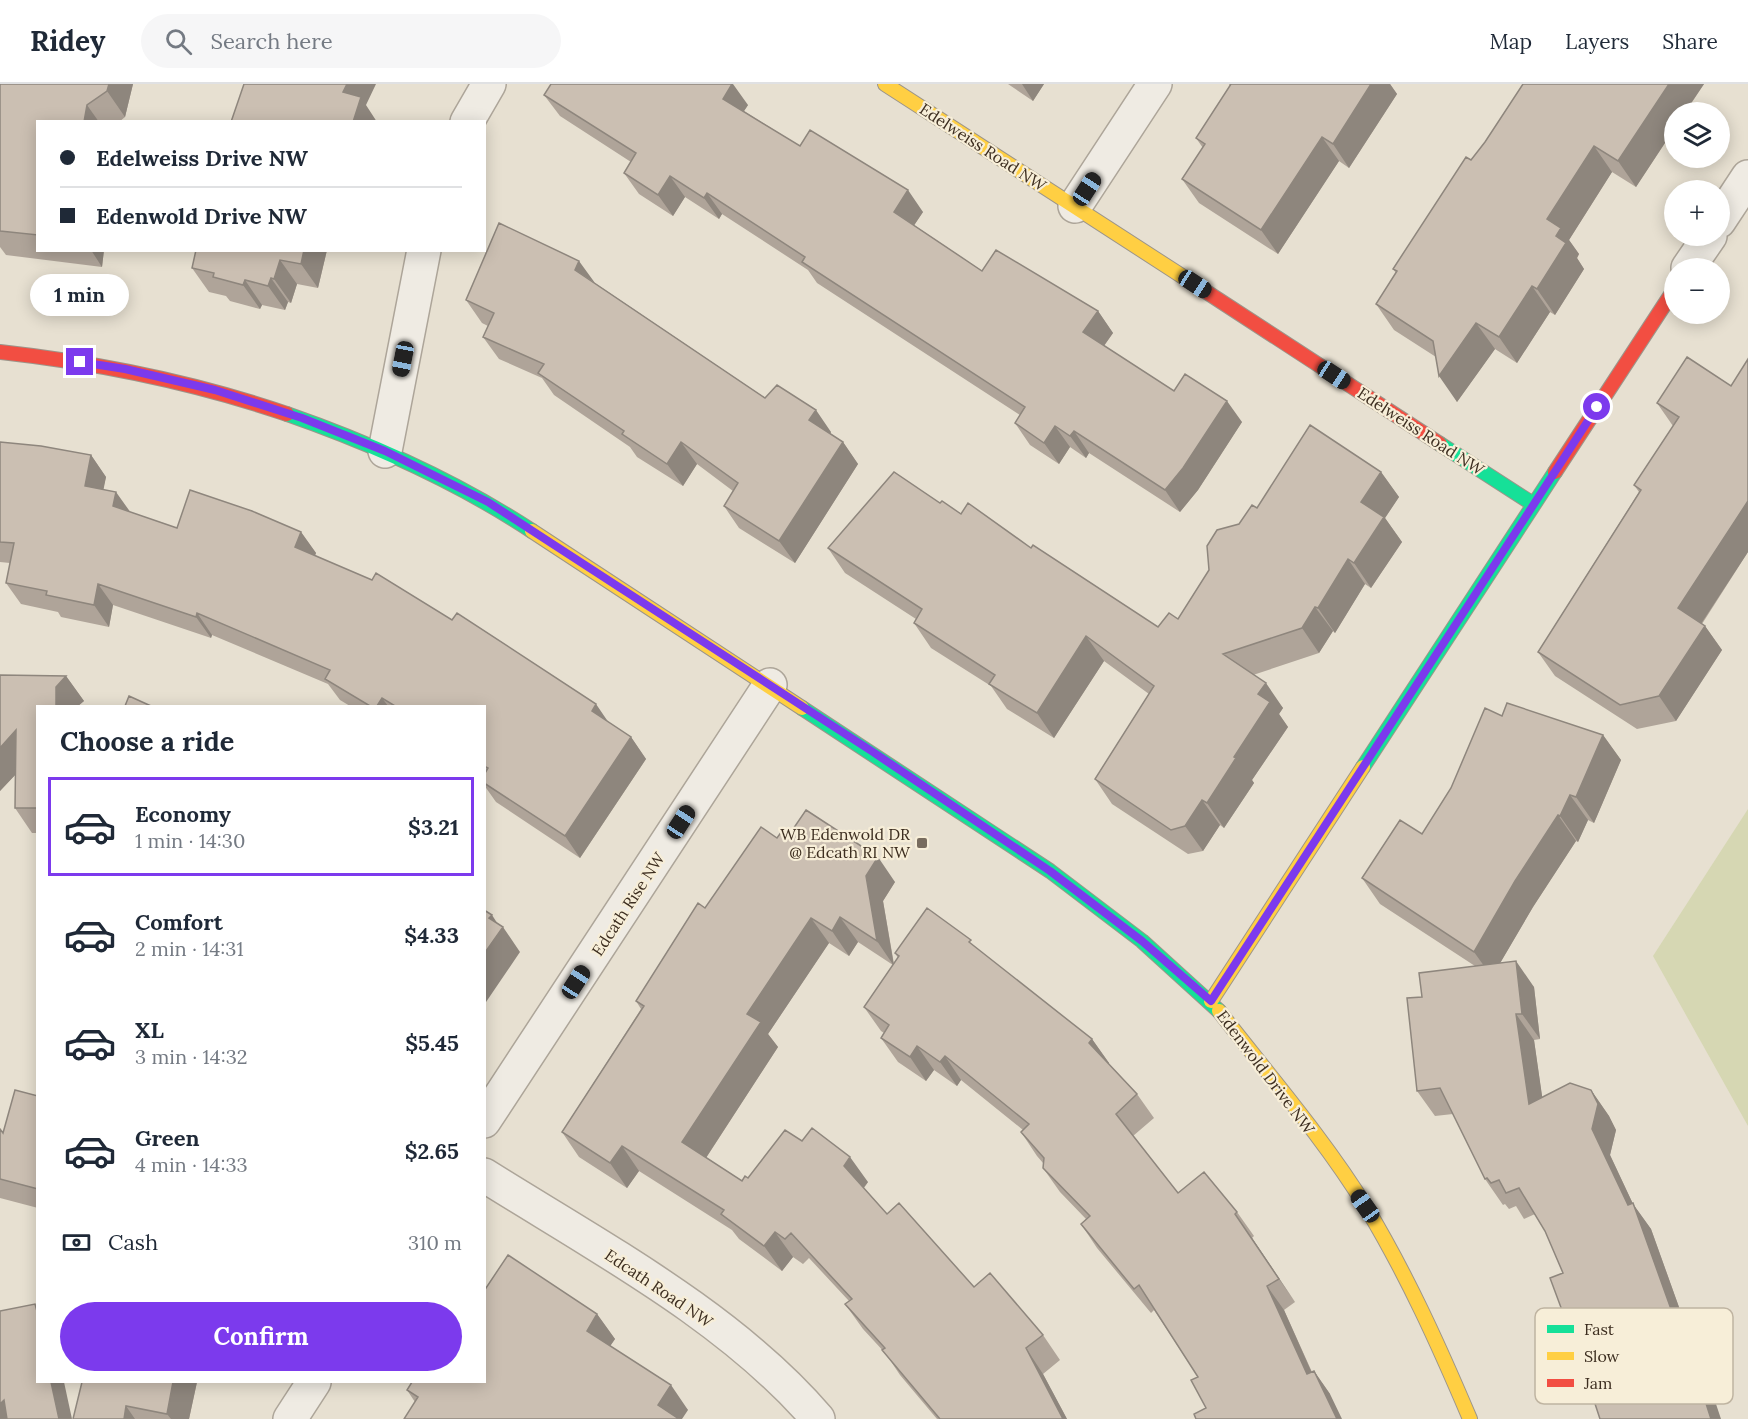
<!DOCTYPE html>
<meta charset="utf-8">
<style>
:root{--surface:#fff;--page:#f6f6f7;--text:#1f2937;--muted:#747a83;--line:#e0e1e3;--accent:#7c3aed}
body{margin:0;font-family:Lora,serif;background:var(--page);color:var(--text);height:100vh;display:flex;flex-direction:column;font-size:22px;white-space:nowrap}
*{box-sizing:border-box;margin:0}
p{font-size:20px;color:var(--muted)}
.icon{flex:none;width:33px;height:33px;fill:none;stroke:currentColor;stroke-width:2;stroke-linecap:round;stroke-linejoin:round}
.map{position:relative;flex:1;overflow:hidden}
.panel{position:absolute;left:36px;top:621px;width:450px;height:678px;display:flex;flex-direction:column;background:var(--surface);border-radius:0px;box-shadow:0 3px 15px #0003}
.panel>*{flex:none}
.hud{position:absolute;left:36px;top:36px;width:450px;height:132px;border-radius:0px;box-shadow:0 3px 15px #0003;display:grid;align-content:center;height:132px;padding:0 24px;background:var(--surface)}
.controls{position:absolute;left:1664px;top:18px;display:grid;gap:12px}
.controls a{display:grid;place-items:center;width:66px;height:66px;border-radius:50%;background:var(--surface);box-shadow:0 3px 15px #0003;font-size:30px}
.end{position:absolute;width:27px;height:27px;margin:-14px;border:8px solid #7c3aed;background:#fff;box-shadow:0 0 0 3px #fff}
.from{border-radius:50%}
.bubble{position:absolute;height:42px;border-radius:21px;background:var(--surface);box-shadow:0 3px 15px #0003;font-size:20px;font-weight:800;line-height:42px;text-align:center}
.car{position:absolute;width:18px;height:36px;margin:-18px -9px;border-radius:8px;box-shadow:0 0 4px 2px #0007;background:linear-gradient(#222 24%,#8ab4d8 0 40%,#222 0 76%,#8ab4d8 0 86%,#222 0)}
.hud b{display:flex;align-items:center;gap:21px;height:57px;font-size:22px}
.hud b+b{border-top:2px solid var(--line)}
.hud i{width:15px;height:15px;background:var(--text)}
ul{padding:0;list-style:none}
li{display:flex;align-items:center;gap:18px;height:99px;margin:0 12px 9px;padding:0 12px;border:3px solid transparent;border-radius:0px}
li div{flex:1}
li b{display:block;font-size:22px}
li em{font-style:normal;font-weight:800}
li.current{border-color:var(--accent)}
li>.icon{width:54px;height:54px;stroke-width:1.5}
h2{padding:0 24px;font-size:27px;line-height:72px}
.pay{display:flex;align-items:center;gap:15px;height:66px;padding:0 24px;font-size:22px}
.pay p{margin-inline-start:auto}
.primary-button{display:flex;gap:12px;margin-top:auto;padding:12px 24px}
.primary-button a{flex:1;height:69px;border-radius:36px;background:var(--accent);color:#fff;font-size:24px;font-weight:800;line-height:69px;text-align:center}
header{display:flex;align-items:center;gap:36px;box-sizing:border-box;height:84px;padding:0 30px;background:var(--surface);border-bottom:2px solid var(--line)}
header strong{font-size:28px}
nav{display:flex;gap:33px;margin-inline-start:auto;font-size:21px}
.search{width:420px;height:54px;background:var(--page);display:flex;align-items:center;gap:15px;box-sizing:border-box;padding:0 21px;border-radius:33px;color:var(--muted);font-size:22px}
.map>svg:first-child{display:block}
.green{fill:#d6d7b3}
.lines{fill:none;stroke-linecap:round;stroke-linejoin:round}
.street-casing{stroke:#ada599;stroke-width:36}
.fast-casing{stroke:#9c958a;stroke-width:16}
.slow-casing{stroke:#9c958a;stroke-width:16}
.jam-casing{stroke:#9c958a;stroke-width:16}
.street{stroke:#efebe3;stroke-width:33}
.fast{stroke:#16e098;stroke-width:14}
.slow{stroke:#ffcf43;stroke-width:14}
.jam{stroke:#f24e42;stroke-width:14}
.wall{fill:#afa499}
.shaded-wall{fill:#8e867d}
.building{fill:#cbbfb2;stroke:#8e867d;stroke-width:1.5}
.route{stroke:#7c3aed;stroke-width:8}
.poi-dot{fill:#786c5e;stroke:#f7eed8;stroke-width:2}
.labels{text-anchor:middle;stroke-width:4.5;stroke-linejoin:round;paint-order:stroke}
.street-label{font-size:16px;fill:#3d2e20;stroke:#f7eed8}
.poi-label{font-size:16px;fill:#3d2e20;stroke:#f7eed8;text-anchor:end}
.key{fill:#f7eed8;stroke:#bfb4a1;stroke-width:1.5}
.key-label{font-size:16px;fill:#3d2e20}
</style>
<header>
<strong>Ridey</strong>
<div class="search"><svg class="icon" aria-label="search" viewBox="0 0 24 24"><circle cx="10" cy="10" r="6"/><path d="M15 15l6 6"/></svg>Search here</div>
<nav><a>Map</a><a>Layers</a><a>Share</a></nav>
</header>
<div class="map">
<svg width="1748" height="1335" viewBox="0 0 1748 1335">
<rect width="100%" height="100%" fill="#e7e0d1"/>
<!-- green -->
<path class="green" d="M1748 725V1042L1653 872Z"/>
<g class="lines">
<defs>
<path id="street" d="M467 38 489 0
M1075 122 1155 0
M1719 137 1748 93
M1688 184 1710 152
M385 367 424 166
M484 1037 770 601
M484 1091C597 1162 732 1234 818 1335
M290 1335 314 1298"/>
<path id="fast" d="M287 330C373 360 456 397 532 447
M1440 360 1533 420
M802 624 1050 787 1142 857 1219 927
M1363 683 1555 388"/>
<path id="slow" d="M885 0 1205 207
M532 447 802 624
M1211 917 1363 683
M1219 927C1267 989 1325 1056 1366 1123 1407 1191 1439 1262 1470 1335"/>
<path id="jam" d="M1205 207 1440 360
M0 268C99 279 193 298 287 330
M1555 388 1674 206"/>
</defs>
<!-- street casing -->
<use href="#street" class="street-casing"/>
<!-- fast casing -->
<use href="#fast" class="fast-casing"/>
<!-- slow casing -->
<use href="#slow" class="slow-casing"/>
<!-- jam casing -->
<use href="#jam" class="jam-casing"/>
<!-- street -->
<use href="#street" class="street"/>
<!-- fast -->
<use href="#fast" class="fast"/>
<!-- slow -->
<use href="#slow" class="slow"/>
<!-- jam -->
<use href="#jam" class="jam"/>
</g>
<!-- wall -->
<path class="wall" d="M0 0H133L125 33 119 38H38V166H104L102 183 6 171 0 163Z
M1008 0H1044L1033 17Z
M1229 0H1390L1397 10 1349 84 1339 77 1278 170 1199 119 1182 95 1203 64 1196 54 1230 2Z
M1523 0H1704L1636 103 1612 88 1569 156 1579 170 1577 174 1584 185 1555 231 1550 228 1517 279 1495 265 1457 318 1436 273 1394 246 1376 220 1396 189 1393 185 1471 76 1485 58Z
M544 11 748 21 744 27 800 62 923 128 914 141 982 187 1098 227 1113 249 1104 262 1174 307 1242 338 1198 406 1180 428 1089 369 1086 374 1070 363 1059 380 1030 361 1015 339 1020 331 817 199 808 186 722 130 719 135 685 113 673 132 639 110 624 89 631 78 560 32Z
M196 166H327L318 204 297 200 291 219 288 218 285 226 262 221 260 225 230 217 226 212 209 208 192 184Z
M595 199 765 314 831 348 830 350 843 358 858 380 795 479 739 444 724 422 733 407 697 380 683 402 637 373 630 363 554 311 542 294 499 275 483 253 488 242 482 239 466 216Z
M1731 302 1748 468 1702 540 1705 542 1722 566 1676 637 1637 645 1555 592 1538 568 1639 408 1634 401 1673 342 1657 319Z
M0 358 91 371 106 393 103 405 130 428 177 444 301 448 316 469 315 471 609 639 631 653 646 675 580 774 496 718 484 701V622H350L340 616 328 600 212 551 211 554 113 521 109 543 61 533 58 528 21 520 6 499 10 479 0 478Z
M1381 388 1399 413 1385 434 1402 458 1371 504 1365 500 1335 549 1333 547 1319 569 1253 591 1283 624 1279 630 1288 643 1252 696 1254 699 1224 744 1220 741 1203 767 1188 770 1112 720 1095 695 1149 610 1104 577 1054 654 1007 625 991 602 931 564 914 539 916 535 845 489 828 464 940 419 1031 464 1158 543 1178 535 1239 440 1257 424Z
M0 591 66 592 84 617 78 622H38V749H32L15 724 16 690 0 707Z
M1502 632 1603 651 1621 676 1594 739 1588 736 1578 758 1576 757 1533 823 1500 879 1534 903 1540 955 1534 956 1542 1013 1591 1006 1609 1032 1616 1046 1610 1071 1633 1120 1651 1145 1699 1279 1702 1292 1711 1305 1563 1189 1545 1147 1535 1130 1524 1135 1516 1122 1509 1125 1505 1120 1503 1121 1485 1095 1453 1030 1435 1032 1417 1007 1422 913 1475 882 1380 820 1362 794 1422 750Z
M789 751 895 798 883 817 894 880 898 874 895 869 976 864 1092 955 1109 979V980L1137 1010 1154 1034 1133 1052 1178 1109 1237 1128 1254 1152 1252 1154 1295 1218 1284 1226 1312 1288 1314 1287 1330 1310 1206 1324 1198 1293 1154 1226 1151 1229 1097 1164 1081 1140 1086 1135 1060 1108 1043 1084V1079L1037 1072 1021 1048 1023 1046 961 996 957 1002 934 986 926 997 898 978 881 954 884 949 881 947 864 923 893 881 858 858 849 872 829 859 768 950 778 963 706 1074 742 1097 748 1094 868 1098 864 1104 887 1130 974 1203 1043 1251 1060 1276 1043 1290 1067 1335H937L900 1291 886 1270 863 1245 845 1220 849 1217 809 1174 803 1180 793 1173 782 1187 739 1155 732 1146 639 1087 627 1104 579 1073 562 1048 641 925 636 917 705 824 777 754Z
M38 1012V1124L0 1114V1045L3 1049Z
M597 1230 615 1255 610 1262 688 1326 415 1318 407 1306Z
M82 1298H197L189 1335H73Z"/>
<!-- shaded-wall -->
<path class="shaded-wall" d="M109 0H133L125 33 107 7Z
M347 0H376L366 21 377 38H353L343 8Z
M732 0H733L748 21 738 36 723 15Z
M1022 0H1044L1033 17Z
M1371 0H1390L1397 10 1349 84 1333 60Z
M1669 0H1704L1685 28H1674V45L1636 103 1618 77Z
M87 21 99 38H84Z
M1322 53 1339 77 1278 170 1261 146Z
M1594 62 1612 88 1569 156 1579 170 1577 174 1584 185 1555 231 1537 205 1547 135Z
M670 92 685 113 673 132 658 111Z
M908 106 923 128 909 149 894 128Z
M707 109 722 130 719 135 704 114Z
M91 166H104L102 183Z
M304 166H327L318 204 301 180Z
M280 176 297 200 291 219 274 195Z
M579 177 595 199 575 186Z
M271 194 288 218 285 226 268 202Z
M245 196 262 221 260 225 243 201Z
M1532 202 1550 228 1517 279 1499 253Z
M1098 227 1113 249 1098 270 1083 248Z
M1476 239 1495 265 1457 318 1439 292Z
M1227 317 1242 338 1198 406 1180 428 1165 406Z
M816 326 831 348 825 358 809 336Z
M1055 342 1070 363 1059 380 1044 359Z
M1074 347 1089 369 1086 374 1070 352Z
M681 358 697 380 683 402 667 380Z
M843 358 858 380 795 479 779 457Z
M91 371 106 393 100 423 85 402Z
M1381 388 1399 413 1385 434 1402 458 1371 504 1354 479 1361 418Z
M116 408 131 429 113 422Z
M1748 417V468L1695 549 1678 524Z
M301 448 316 469 310 484 295 463Z
M1348 475 1365 500 1335 549 1318 524Z
M98 500 113 521 109 543 94 521Z
M1315 523 1333 547 1319 569 1302 544Z
M197 529 212 551 211 554 196 533Z
M1705 542 1722 566 1676 637 1659 612Z
M1086 552 1104 577 1054 654 1037 629Z
M66 592 84 617 78 622H56V603Z
M1266 599 1283 624 1279 630 1288 643 1252 696 1254 699 1224 744 1207 719 1258 610Z
M382 614 388 622H377Z
M596 620 611 642 592 627Z
M16 646 34 671 0 707V664Z
M1603 651 1621 676 1594 739 1576 713Z
M631 653 646 675 580 774 565 752Z
M1570 711 1588 736 1578 758 1560 732Z
M1202 716 1220 741 1203 767 1185 742Z
M1558 731 1576 757 1533 823 1492 893 1474 868 1515 797Z
M878 773 895 798 883 817 894 882 877 857 866 792Z
M492 831 501 845 503 843 520 868 484 921V870L489 834Z
M840 833 858 858 849 872 832 847Z
M811 834 829 859 768 950 778 963 700 1083 682 1058 747 930Z
M1516 877 1534 903 1540 955 1522 930Z
M1516 930 1534 956 1547 1046 1529 1020Z
M1092 955 1109 979 1106 983 1089 959Z
M917 962 934 986 926 997 910 973Z
M945 972 961 996 957 1002 940 978Z
M1591 1006 1609 1032 1616 1046 1610 1071 1633 1120 1651 1145 1699 1279 1702 1292 1711 1305 1721 1335H1711L1687 1280 1628 1121 1592 1045Z
M622 1062 639 1087 627 1104 610 1079Z
M850 1073 868 1098 861 1107 844 1082Z
M1235 1130 1252 1154 1295 1218 1279 1195Z
M775 1148 793 1173 782 1187 764 1162Z
M1267 1202 1284 1226 1323 1314 1307 1290Z
M597 1230 615 1255 604 1271 587 1247Z
M1026 1264 1043 1290 1067 1335H1063Z
M1314 1287 1330 1310 1342 1335H1337Z
M51 1298H64L72 1335H59Z
M173 1298H197L189 1335H171L167 1330Z
M671 1301 688 1326 682 1335H667L658 1321Z
M4 1316 17 1335H0V1320Z
M126 1322 135 1335H124Z"/>
<!-- building -->
<path class="building" d="M0 0H109L107 7 87 21 84 38H38V151L0 147Z
M244 0H347L343 8 361 13 353 38H231Z
M551 0H732L723 15 800 62 810 46 908 106 894 128 982 187 996 166 1098 227 1083 248 1174 307 1185 290 1227 317 1183 384 1165 406 1074 347 1070 352 1055 342 1044 359 1015 339 1025 323 802 178 805 173 707 109 704 114 670 92 658 111 624 89 636 69 544 11Z
M1231 0H1371L1333 60 1322 53 1261 146 1182 95 1205 60 1196 54Z
M1523 0H1669L1618 77 1594 62 1547 135 1561 144 1556 152 1566 159 1537 205 1532 202 1499 253 1476 239 1439 292 1433 257 1376 220 1397 187 1393 185 1466 73 1471 76 1485 58Z
M499 139 579 177 575 186 765 314 777 301 816 326 809 336 843 358 779 457 724 422 738 399 681 358 667 380 622 350 624 347 538 289 544 280 483 253 494 229 466 216Z
M196 166H304L301 180 280 176 274 195 271 194 268 202 245 196 243 201 213 193 214 189 192 184Z
M1687 273 1731 302 1748 275V417L1678 524 1705 542 1659 612 1620 621 1538 568 1641 406 1634 401 1679 333 1657 319Z
M1310 341 1381 388 1361 418 1384 433 1354 479 1348 475 1318 524 1315 523 1302 544 1223 570 1266 599 1258 610 1270 618 1234 673 1236 674 1207 719 1202 716 1185 742 1171 746 1095 695 1154 602 1086 552 1037 629 989 600 995 591 914 539 922 525 828 464 894 388 940 419 942 417 961 430 968 419 1031 464 1033 461 1158 543 1169 529 1178 535 1209 486 1207 462 1217 446 1239 440 1252 421 1257 424Z
M0 358 41 362 91 371 85 402 116 408 113 422 177 444 190 406 252 427 301 448 295 463 372 496 376 489 452 536 457 529 596 620 592 627 631 653 565 752 484 699V691L488 684 484 682V622H395L382 614 377 622H370L325 595 330 586 197 529 196 533 98 500 94 521 46 511 47 507 6 499 14 459 0 458Z
M0 591 66 592 56 603V622H38V724H15L16 646 0 664Z
M129 612 151 622H125Z
M1507 619 1603 651 1576 713 1570 711 1560 732 1558 731 1515 797 1474 868 1362 794 1400 736 1422 750 1451 704 1485 624 1502 632Z
M806 726 878 773 866 792 877 857 840 833 832 847 811 834 747 930 761 938 682 1058 742 1097 745 1092 748 1094 785 1046 802 1057 812 1044 850 1073 844 1082 887 1130 899 1119 974 1203 990 1189 1043 1251 1026 1264 1063 1335H940L882 1266 885 1264 845 1220 852 1215 791 1149 785 1155 775 1148 764 1162 721 1130 724 1126 622 1062 610 1079 562 1048 644 922 636 917 698 819 705 824 761 743 777 754 782 747 789 751Z
M927 824 971 856 969 858 1092 955 1089 959 1137 1010 1116 1030 1178 1109 1204 1088 1237 1128 1235 1130 1279 1195 1267 1202 1307 1290 1314 1287 1337 1335H1196L1194 1330 1206 1324 1191 1296 1198 1293 1139 1201 1134 1205 1081 1140 1090 1132 1043 1084 1044 1074 1021 1048 1029 1040 945 972 940 978 917 962 910 973 881 954 889 941 864 923 899 872 895 869Z
M484 826 492 831 489 834 503 843 484 870Z
M1516 877 1522 930H1516L1529 1020 1570 999 1591 1006 1598 1020 1592 1045 1628 1121 1633 1119 1681 1253 1687 1280 1693 1279 1711 1335H1600L1582 1280 1550 1194 1563 1189 1545 1147 1519 1104 1506 1109 1499 1096 1491 1099 1487 1094 1485 1095 1440 1004 1417 1007 1407 914 1422 913 1419 889Z
M15 1006 38 1012V1105L0 1095V1045L3 1049Z
M508 1171 597 1230 587 1247 671 1301 658 1321 679 1335H404L418 1313 407 1306 412 1298H484V1207Z
M35 1220 38 1231V1298H51L59 1335H7L4 1316 0 1320V1227Z
M82 1298H173L167 1330 126 1322 124 1335H73Z"/>
<g class="lines">
<!-- route -->
<path class="route" d="M80 278 125 285 215 306 302 334 385 367 488 418 873 668 1050 787 1142 857 1211 917 1597 323"/>
</g>
<!-- markers -->
<rect class="poi-dot" x="916" y="753" width="12" height="12" rx="3"/>
<g class="labels">
<!-- street labels -->
<g class="street-label">
<text transform="translate(983 63) rotate(33)" y="6">Edelweiss Road NW</text>
<text transform="translate(1421 347) rotate(33)" y="6">Edelweiss Road NW</text>
<text transform="translate(628 820) rotate(-57)" y="6">Edcath Rise NW</text>
<text transform="translate(1266 988) rotate(53)" y="6">Edenwold Drive NW</text>
<text transform="translate(659 1204) rotate(34)" y="6">Edcath Road NW</text>
</g>
<!-- poi labels -->
<g class="poi-label">
<text x="910" y="756">WB Edenwold DR<tspan x="910" dy="18">@ Edcath RI NW</tspan></text>
</g>
</g>
<!-- legend -->
<rect x="1535" y="1224" width="198" height="96" rx="9" class="key"/>
<rect x="1547" y="1241" width="27" height="8" fill="#16e098"/>
<rect x="1547" y="1268" width="27" height="8" fill="#ffcf43"/>
<rect x="1547" y="1295" width="27" height="8" fill="#f24e42"/>
<g class="key-label">
<text x="1584" y="1251">Fast</text>
<text x="1584" y="1278">Slow</text>
<text x="1584" y="1305">Jam</text>
</g>
</svg>
<div class="controls">
<a><svg class="icon" aria-label="layers" viewBox="0 0 24 24"><path d="M12 4l9 5-9 5-9-5zM3 14l9 5 9-5"/></svg></a>
<a>+</a>
<a>−</a>
</div>
<i class="end from" style="left:1597px;top:323px"></i>
<i class="end" style="left:80px;top:278px"></i>
<div class="bubble" style="left:30px;top:190px;width:99px">1 min</div>
<i class="car" style="left:1087px;top:105px;rotate:33deg"></i>
<i class="car" style="left:1195px;top:200px;rotate:123deg"></i>
<i class="car" style="left:403px;top:275px;rotate:191deg"></i>
<i class="car" style="left:1334px;top:291px;rotate:123deg"></i>
<i class="car" style="left:681px;top:738px;rotate:33deg"></i>
<i class="car" style="left:576px;top:898px;rotate:33deg"></i>
<i class="car" style="left:1365px;top:1122px;rotate:325deg"></i>
<div class="hud">
<b><i class="from"></i>Edelweiss Drive NW</b>
<b><i></i>Edenwold Drive NW</b>
</div>
<section class="panel">
<h2>Choose a ride</h2>
<ul>
<li class="current"><svg class="icon" aria-label="car" viewBox="0 0 24 24"><path d="M5 17H2v-5l4-1 3-4h7l3 4 3 1v5h-3M9 17h6M6 11h13"/><circle cx="7" cy="17" r="2"/><circle cx="17" cy="17" r="2"/></svg><div><b>Economy</b><p>1 min · 14:30</p></div><em>$3.21</em></li>
<li><svg class="icon" aria-label="car" viewBox="0 0 24 24"><path d="M5 17H2v-5l4-1 3-4h7l3 4 3 1v5h-3M9 17h6M6 11h13"/><circle cx="7" cy="17" r="2"/><circle cx="17" cy="17" r="2"/></svg><div><b>Comfort</b><p>2 min · 14:31</p></div><em>$4.33</em></li>
<li><svg class="icon" aria-label="car" viewBox="0 0 24 24"><path d="M5 17H2v-5l4-1 3-4h7l3 4 3 1v5h-3M9 17h6M6 11h13"/><circle cx="7" cy="17" r="2"/><circle cx="17" cy="17" r="2"/></svg><div><b>XL</b><p>3 min · 14:32</p></div><em>$5.45</em></li>
<li><svg class="icon" aria-label="car" viewBox="0 0 24 24"><path d="M5 17H2v-5l4-1 3-4h7l3 4 3 1v5h-3M9 17h6M6 11h13"/><circle cx="7" cy="17" r="2"/><circle cx="17" cy="17" r="2"/></svg><div><b>Green</b><p>4 min · 14:33</p></div><em>$2.65</em></li>
</ul>
<div class="pay"><svg class="icon" aria-label="cash" viewBox="0 0 24 24"><path d="M3 7h18v10H3z"/><circle cx="12" cy="12" r="2"/></svg>Cash<p>310 m</p></div>
<div class="primary-button"><a>Confirm</a></div>
</section>
</div>
